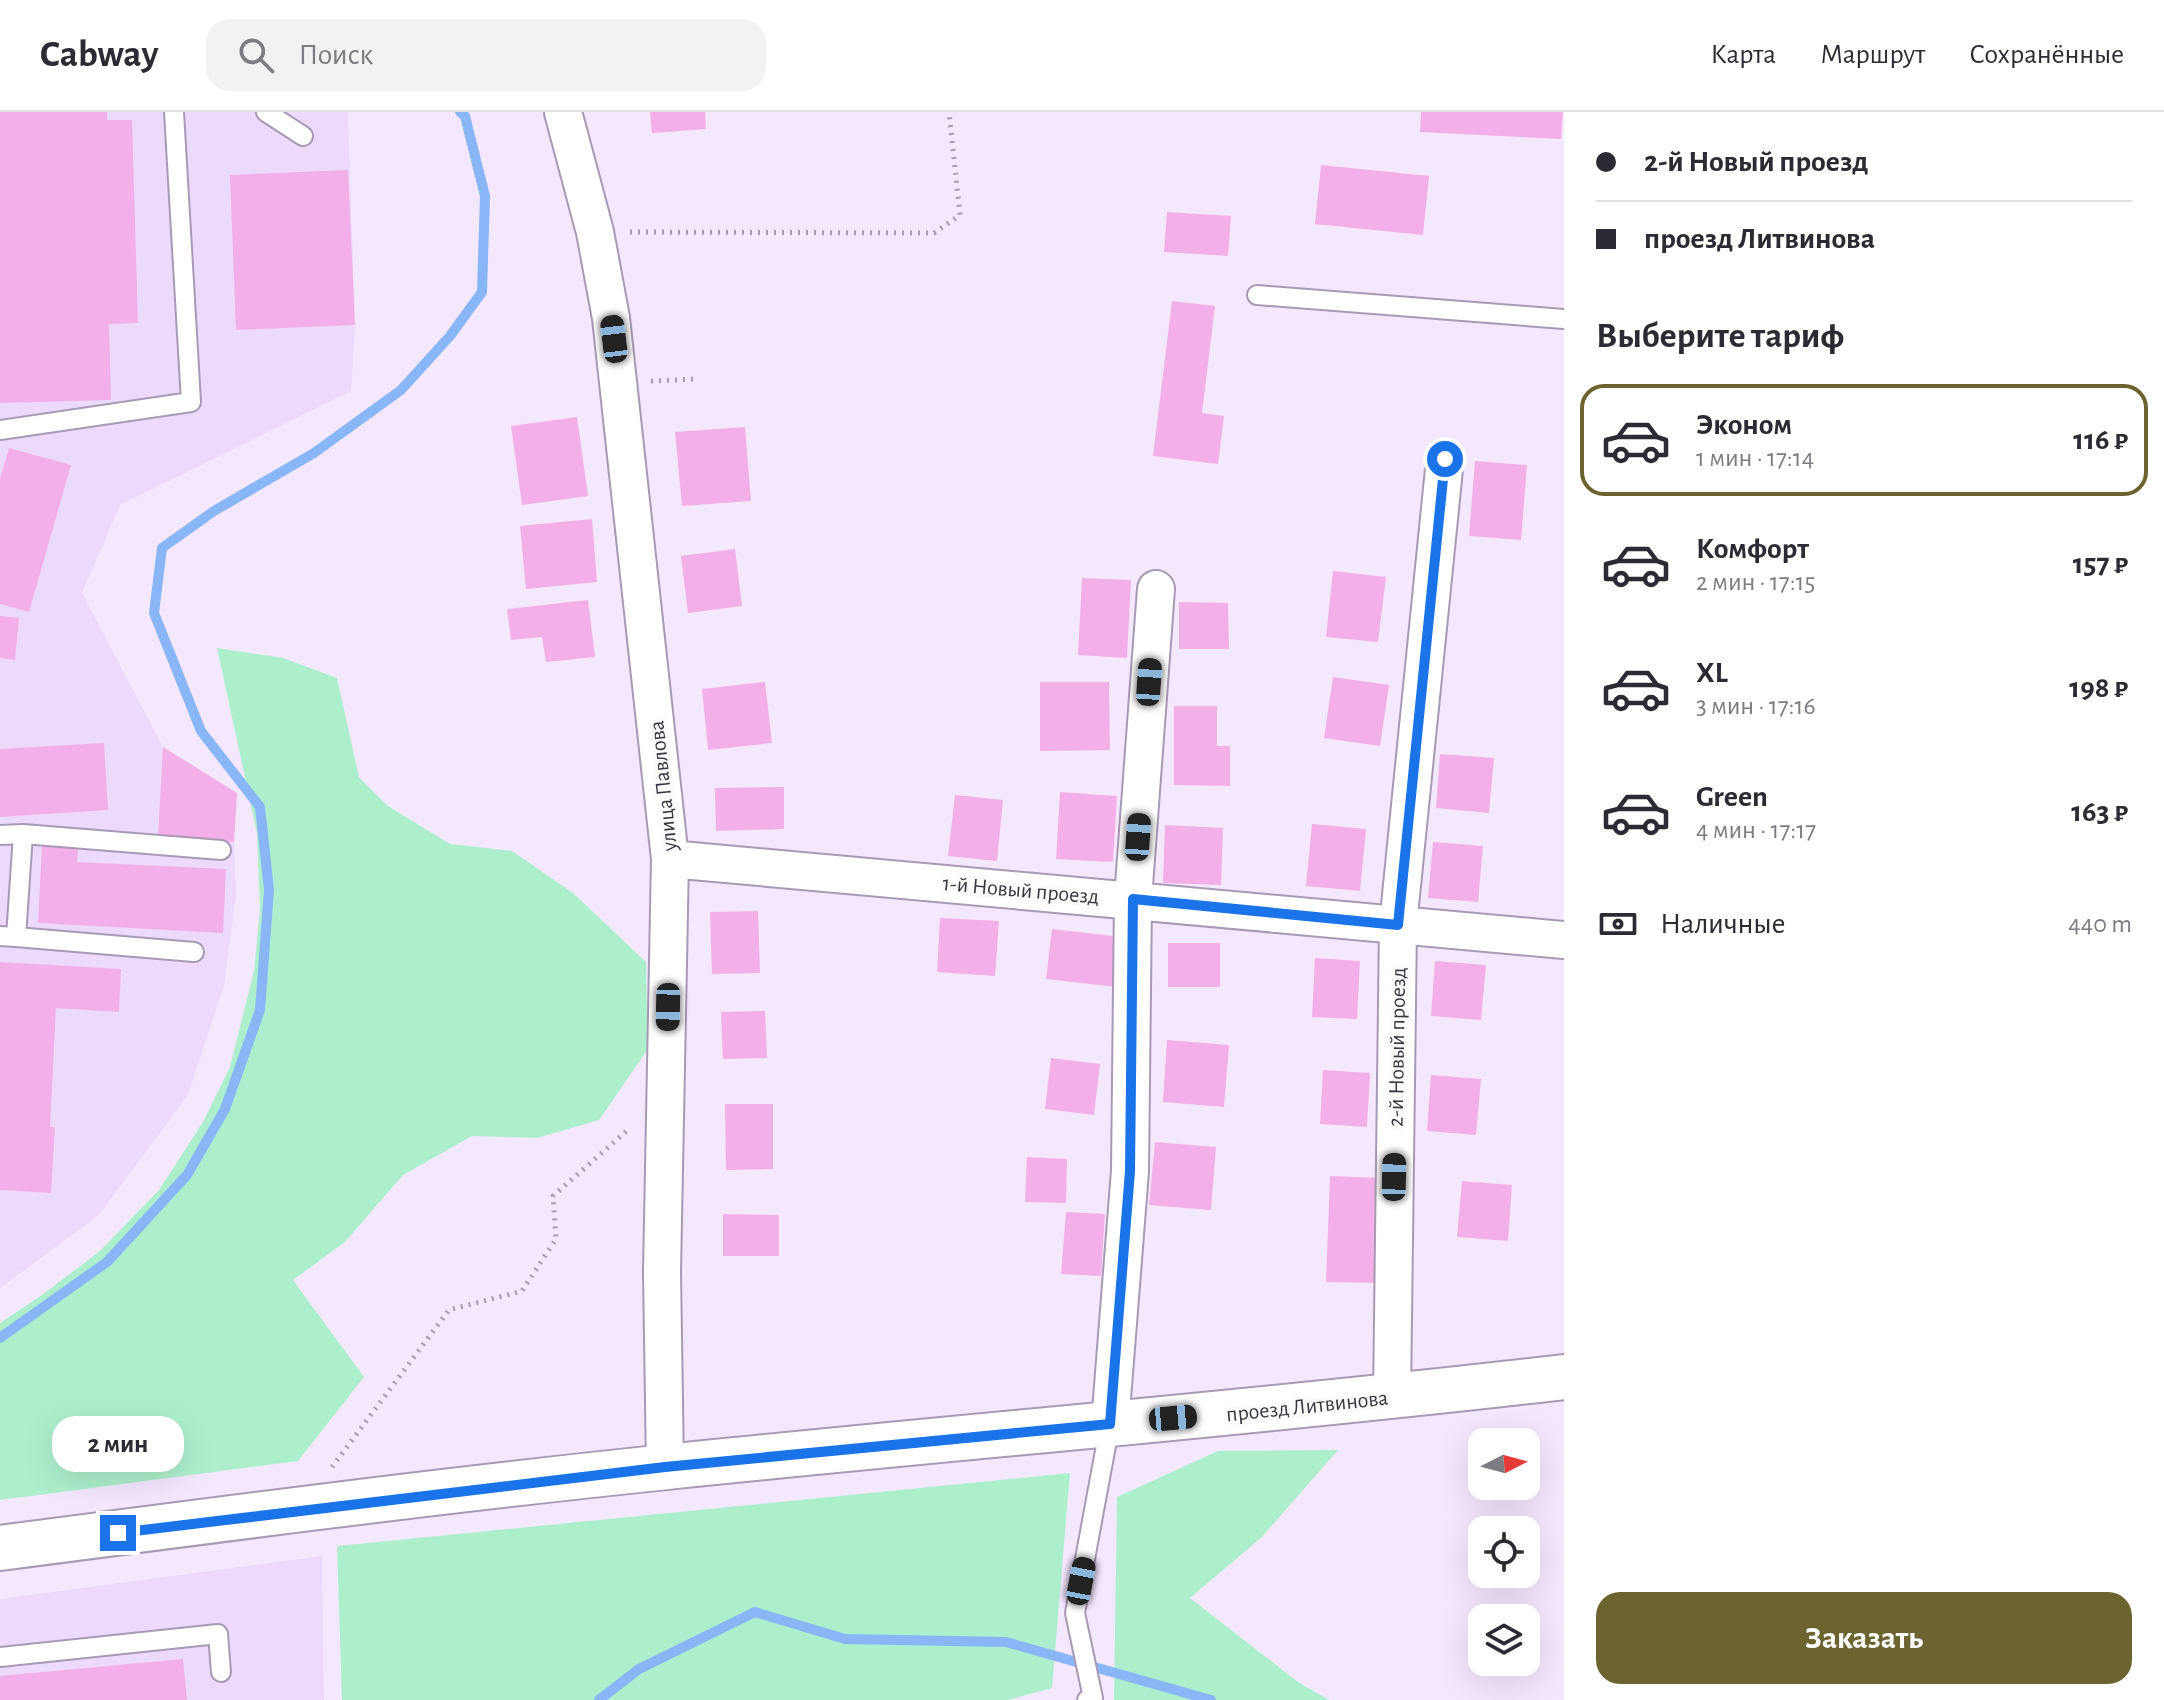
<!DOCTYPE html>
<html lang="ru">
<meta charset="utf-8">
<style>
:root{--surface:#fff;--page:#f2f2f3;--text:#2b2b33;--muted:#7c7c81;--line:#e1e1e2;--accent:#6b6330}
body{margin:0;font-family:"Alegreya Sans",sans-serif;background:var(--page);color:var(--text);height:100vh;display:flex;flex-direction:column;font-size:30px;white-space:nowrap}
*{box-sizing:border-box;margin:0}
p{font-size:26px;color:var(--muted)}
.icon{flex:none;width:44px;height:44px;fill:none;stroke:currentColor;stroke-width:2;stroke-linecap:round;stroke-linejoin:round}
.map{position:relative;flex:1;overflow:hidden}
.details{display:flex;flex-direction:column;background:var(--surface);width:600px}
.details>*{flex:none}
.top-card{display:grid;align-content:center;height:176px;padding:0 32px;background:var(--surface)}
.needle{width:52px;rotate:84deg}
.fabs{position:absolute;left:1468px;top:1316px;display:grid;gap:16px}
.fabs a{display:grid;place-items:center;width:72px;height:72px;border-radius:16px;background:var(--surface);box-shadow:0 8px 32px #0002;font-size:40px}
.end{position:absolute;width:36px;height:36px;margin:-18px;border:10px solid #1a73e8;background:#fff;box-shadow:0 0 0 4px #fff}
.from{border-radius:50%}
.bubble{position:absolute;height:56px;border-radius:24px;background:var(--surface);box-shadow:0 8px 32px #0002;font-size:26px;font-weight:700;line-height:56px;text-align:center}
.car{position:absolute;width:24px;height:48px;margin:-24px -12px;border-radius:10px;box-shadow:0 0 6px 2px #0007;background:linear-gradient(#222 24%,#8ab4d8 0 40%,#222 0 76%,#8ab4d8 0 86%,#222 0)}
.top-card b{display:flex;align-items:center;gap:28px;height:76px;font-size:30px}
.top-card b+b{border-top:2px solid var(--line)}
.top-card i{width:20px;height:20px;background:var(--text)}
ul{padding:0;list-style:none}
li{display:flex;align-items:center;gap:24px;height:112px;margin:0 16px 12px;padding:0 16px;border:4px solid transparent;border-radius:24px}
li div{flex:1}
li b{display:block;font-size:30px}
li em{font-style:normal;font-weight:700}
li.current{border-color:var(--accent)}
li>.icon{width:72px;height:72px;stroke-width:1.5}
h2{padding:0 32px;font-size:36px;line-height:96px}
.pay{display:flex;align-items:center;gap:20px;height:88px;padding:0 32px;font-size:30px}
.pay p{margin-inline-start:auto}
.primary-button{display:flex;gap:16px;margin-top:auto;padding:16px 32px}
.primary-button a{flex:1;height:92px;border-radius:24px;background:var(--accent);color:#fff;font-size:32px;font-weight:700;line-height:92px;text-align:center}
header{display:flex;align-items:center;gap:48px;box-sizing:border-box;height:112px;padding:0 40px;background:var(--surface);border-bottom:2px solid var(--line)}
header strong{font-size:38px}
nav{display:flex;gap:44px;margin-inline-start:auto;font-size:28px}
.search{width:560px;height:72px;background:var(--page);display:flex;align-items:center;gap:20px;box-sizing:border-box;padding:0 28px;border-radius:24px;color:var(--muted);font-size:30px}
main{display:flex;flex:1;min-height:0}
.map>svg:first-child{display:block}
.built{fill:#ecdafd}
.green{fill:#adefcd}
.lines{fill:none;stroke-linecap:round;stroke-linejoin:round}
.stream{stroke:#88b6f7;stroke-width:10}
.building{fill:#f3afe7}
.service-casing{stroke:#a89ab4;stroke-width:22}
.minor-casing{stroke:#a89ab4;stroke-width:40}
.secondary-casing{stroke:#a89ab4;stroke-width:48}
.path{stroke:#a69dae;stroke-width:5;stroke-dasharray:2 6;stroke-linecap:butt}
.service{stroke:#fff;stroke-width:18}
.minor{stroke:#fff;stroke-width:36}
.secondary{stroke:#fff;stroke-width:44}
.route{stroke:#1a73e8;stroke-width:10}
.labels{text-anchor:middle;stroke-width:8;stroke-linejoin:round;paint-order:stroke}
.street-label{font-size:22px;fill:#3b3540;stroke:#fbfbfb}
</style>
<header>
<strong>Cabway</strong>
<div class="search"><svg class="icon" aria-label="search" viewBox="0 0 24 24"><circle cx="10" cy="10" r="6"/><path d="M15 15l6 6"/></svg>Поиск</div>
<nav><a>Карта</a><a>Маршрут</a><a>Сохранённые</a></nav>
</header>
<main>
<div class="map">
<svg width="1564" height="1588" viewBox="0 0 1564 1588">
<rect width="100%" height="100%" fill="#f4e8ff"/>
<!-- built -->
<path class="built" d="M0 0H348L355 213 351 279 120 393 82 481 163 635 237 681 234 730 236 783 224 874 188 983 99 1103 0 1176Z
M322 1444 324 1588H0V1487Z"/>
<!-- green -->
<path class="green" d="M217 536 283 546 337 566 359 665 388 694 450 732 512 739 573 781 646 850 648 937 599 1008 537 1026 472 1024 403 1063 345 1130 293 1168 364 1265 298 1349 0 1388V1211L42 1183 100 1139 159 1078 203 1010 230 955 254 859 260 798 257 721Z
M1338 1338 1261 1426 1190 1486 1298 1570 1329 1588H1114L1117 1385 1218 1339Z
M1070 1361 1052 1576 1008 1588H342L337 1434Z"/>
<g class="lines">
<!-- stream -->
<path class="stream" d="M0 1226 107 1150 187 1063 225 997 260 898 269 778 260 695 201 619 154 501 162 436 214 399 314 341 401 278 450 224 482 180 485 84 465 4 460 0
M599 1588 639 1557 755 1500 845 1527 1006 1530 1211 1588"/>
</g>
<!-- building -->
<path class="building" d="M0 0H107V8H132L138 211 109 212 111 288 0 291Z
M650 0H705L706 17 652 21Z
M1421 0H1563L1561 27 1420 20Z
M1321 53 1429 64 1423 123 1315 112Z
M348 58 355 213 236 218 230 63Z
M1167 100 1231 104 1228 144 1164 140Z
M1172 189 1215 194 1202 301 1224 304 1218 352 1153 344Z
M577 305 588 384 522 393 511 314Z
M745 315 751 389 682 394 675 320Z
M9 336 71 353 29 500 0 492V367Z
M1475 349 1527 353 1521 428 1469 424Z
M592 407 597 470 526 477 520 414Z
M735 437 742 494 688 501 681 444Z
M1333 459 1386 465 1378 530 1326 525Z
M1082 466 1131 468 1127 546 1078 543Z
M588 488 595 545 546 550 542 525 511 528 507 497Z
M1179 490 1228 491 1229 537H1179Z
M0 504 19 506 15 548 0 546Z
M1333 565 1389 573 1380 634 1324 626Z
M765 570 772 631 708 638 702 577Z
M1040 570H1109L1110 638 1040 639Z
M1174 594H1217V634H1230V674L1174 673Z
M104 631 108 698 0 705V637Z
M163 635 237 681 234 730 158 726Z
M1440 642 1494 646 1489 701 1436 696Z
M784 675V717L716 719 715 676Z
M1060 680 1117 684 1113 750 1056 747Z
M955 683 1003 688 997 749 948 744Z
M1312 712 1366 717 1360 779 1306 774Z
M1165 713 1223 716 1221 773 1163 771Z
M1433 730 1483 734 1478 790 1428 786Z
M42 734 78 736 77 750 226 757 223 821 38 811Z
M758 799 760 861 712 862 710 800Z
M940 806 999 809 995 864 937 860Z
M1052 817 1121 825 1116 875 1046 867Z
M1168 831H1220V875H1168Z
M1315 846 1360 849 1357 907 1312 905Z
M1435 849 1486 853 1481 908 1431 904Z
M0 850 121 857 119 900 56 896 50 1015H55L51 1081 0 1078Z
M765 899 767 946 723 947 721 900Z
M1167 928 1229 933 1224 995 1163 990Z
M1051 946 1100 952 1094 1003 1045 997Z
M1323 958 1370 961 1367 1015 1320 1012Z
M1431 963 1481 967 1476 1023 1427 1019Z
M725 992H773V1057L726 1058Z
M1155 1030 1216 1035 1211 1098 1149 1093Z
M1027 1045 1067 1047 1066 1091 1025 1090Z
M1330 1064 1382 1066 1378 1171 1326 1170Z
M1462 1069 1512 1073 1508 1129 1457 1125Z
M1066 1100 1105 1102 1101 1164 1061 1162Z
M723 1102 779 1103V1144H723Z
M183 1547 187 1588H0V1564Z"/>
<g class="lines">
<defs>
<path id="service" d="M266 0 303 24
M1257 183 1564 207
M0 318 191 290 174 0
M0 723 23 722
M0 824 16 825 23 722 221 738
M16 825 194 840
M0 1545 218 1522 221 1560
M1087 1588 1093 1586 1075 1501 1110 1312"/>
<path id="minor" d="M563 0 595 120 611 206 670 747 662 1160 665 1355
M670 747 1564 828
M1392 1285 1398 813 1445 347
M1110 1312 1130 1059 1133 787 1156 477"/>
<path id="secondary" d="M0 1436C222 1407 444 1378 667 1355 966 1324 1265 1300 1564 1265"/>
</defs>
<!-- service casing -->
<use href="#service" class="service-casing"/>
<!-- minor casing -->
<use href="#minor" class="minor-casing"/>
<!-- secondary casing -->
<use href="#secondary" class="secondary-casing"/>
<!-- path -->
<path class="path" d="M630 120 934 121 960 103 949 0
M651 269 694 267
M332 1355 449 1198 522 1179 556 1127 553 1084 630 1016"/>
<!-- service -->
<use href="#service" class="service"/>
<!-- minor -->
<use href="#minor" class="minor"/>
<!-- secondary -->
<use href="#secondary" class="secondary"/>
</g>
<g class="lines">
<!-- route -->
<path class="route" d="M118 1421 665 1355 1110 1312 1130 1059 1133 787 1398 813 1445 347"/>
</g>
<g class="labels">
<!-- street labels -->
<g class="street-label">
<text transform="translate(662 674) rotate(-96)" y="8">улица Павлова</text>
<text transform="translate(1021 777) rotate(5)" y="8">1-й Новый проезд</text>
<text transform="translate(1396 935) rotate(-89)" y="8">2-й Новый проезд</text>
<text transform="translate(1307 1293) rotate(-6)" y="8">проезд Литвинова</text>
</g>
</g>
</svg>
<div class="fabs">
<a><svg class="needle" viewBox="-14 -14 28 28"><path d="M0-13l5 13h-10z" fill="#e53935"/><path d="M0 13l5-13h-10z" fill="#7c7c81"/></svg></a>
<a><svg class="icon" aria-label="locate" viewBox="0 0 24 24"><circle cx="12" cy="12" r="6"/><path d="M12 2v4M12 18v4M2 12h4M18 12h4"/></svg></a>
<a><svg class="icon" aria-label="layers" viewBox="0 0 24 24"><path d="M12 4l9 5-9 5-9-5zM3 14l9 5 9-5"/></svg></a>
</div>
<i class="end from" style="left:1445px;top:347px"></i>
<i class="end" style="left:118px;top:1421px"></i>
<div class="bubble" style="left:52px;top:1304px;width:132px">2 мин</div>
<i class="car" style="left:614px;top:227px;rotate:353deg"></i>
<i class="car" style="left:1149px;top:570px;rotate:4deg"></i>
<i class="car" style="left:1138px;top:725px;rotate:4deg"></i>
<i class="car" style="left:668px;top:895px;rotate:181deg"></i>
<i class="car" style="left:1394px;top:1065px;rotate:1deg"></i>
<i class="car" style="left:1173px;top:1306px;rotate:85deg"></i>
<i class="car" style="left:1081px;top:1469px;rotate:11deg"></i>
</div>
<section class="details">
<div class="top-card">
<b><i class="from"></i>2-й Новый проезд</b>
<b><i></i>проезд Литвинова</b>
</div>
<h2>Выберите тариф</h2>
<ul>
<li class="current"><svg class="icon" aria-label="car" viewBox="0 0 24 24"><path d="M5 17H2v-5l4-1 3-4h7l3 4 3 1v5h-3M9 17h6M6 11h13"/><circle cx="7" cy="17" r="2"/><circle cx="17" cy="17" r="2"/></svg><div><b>Эконом</b><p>1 мин · 17:14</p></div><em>116 ₽</em></li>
<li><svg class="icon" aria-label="car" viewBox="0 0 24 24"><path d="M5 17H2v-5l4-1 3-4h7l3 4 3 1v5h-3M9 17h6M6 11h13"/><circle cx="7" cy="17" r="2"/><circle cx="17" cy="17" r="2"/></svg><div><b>Комфорт</b><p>2 мин · 17:15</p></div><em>157 ₽</em></li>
<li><svg class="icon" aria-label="car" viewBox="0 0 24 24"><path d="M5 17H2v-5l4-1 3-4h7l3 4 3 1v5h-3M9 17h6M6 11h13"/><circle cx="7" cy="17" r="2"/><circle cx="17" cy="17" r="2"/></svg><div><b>XL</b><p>3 мин · 17:16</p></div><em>198 ₽</em></li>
<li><svg class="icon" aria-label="car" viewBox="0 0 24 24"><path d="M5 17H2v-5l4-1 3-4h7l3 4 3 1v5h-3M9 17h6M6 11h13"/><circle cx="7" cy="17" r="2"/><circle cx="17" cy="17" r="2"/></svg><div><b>Green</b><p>4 мин · 17:17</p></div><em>163 ₽</em></li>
</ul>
<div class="pay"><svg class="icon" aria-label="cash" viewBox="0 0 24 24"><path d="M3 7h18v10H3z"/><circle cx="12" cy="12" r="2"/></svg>Наличные<p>440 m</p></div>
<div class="primary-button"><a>Заказать</a></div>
</section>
</main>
